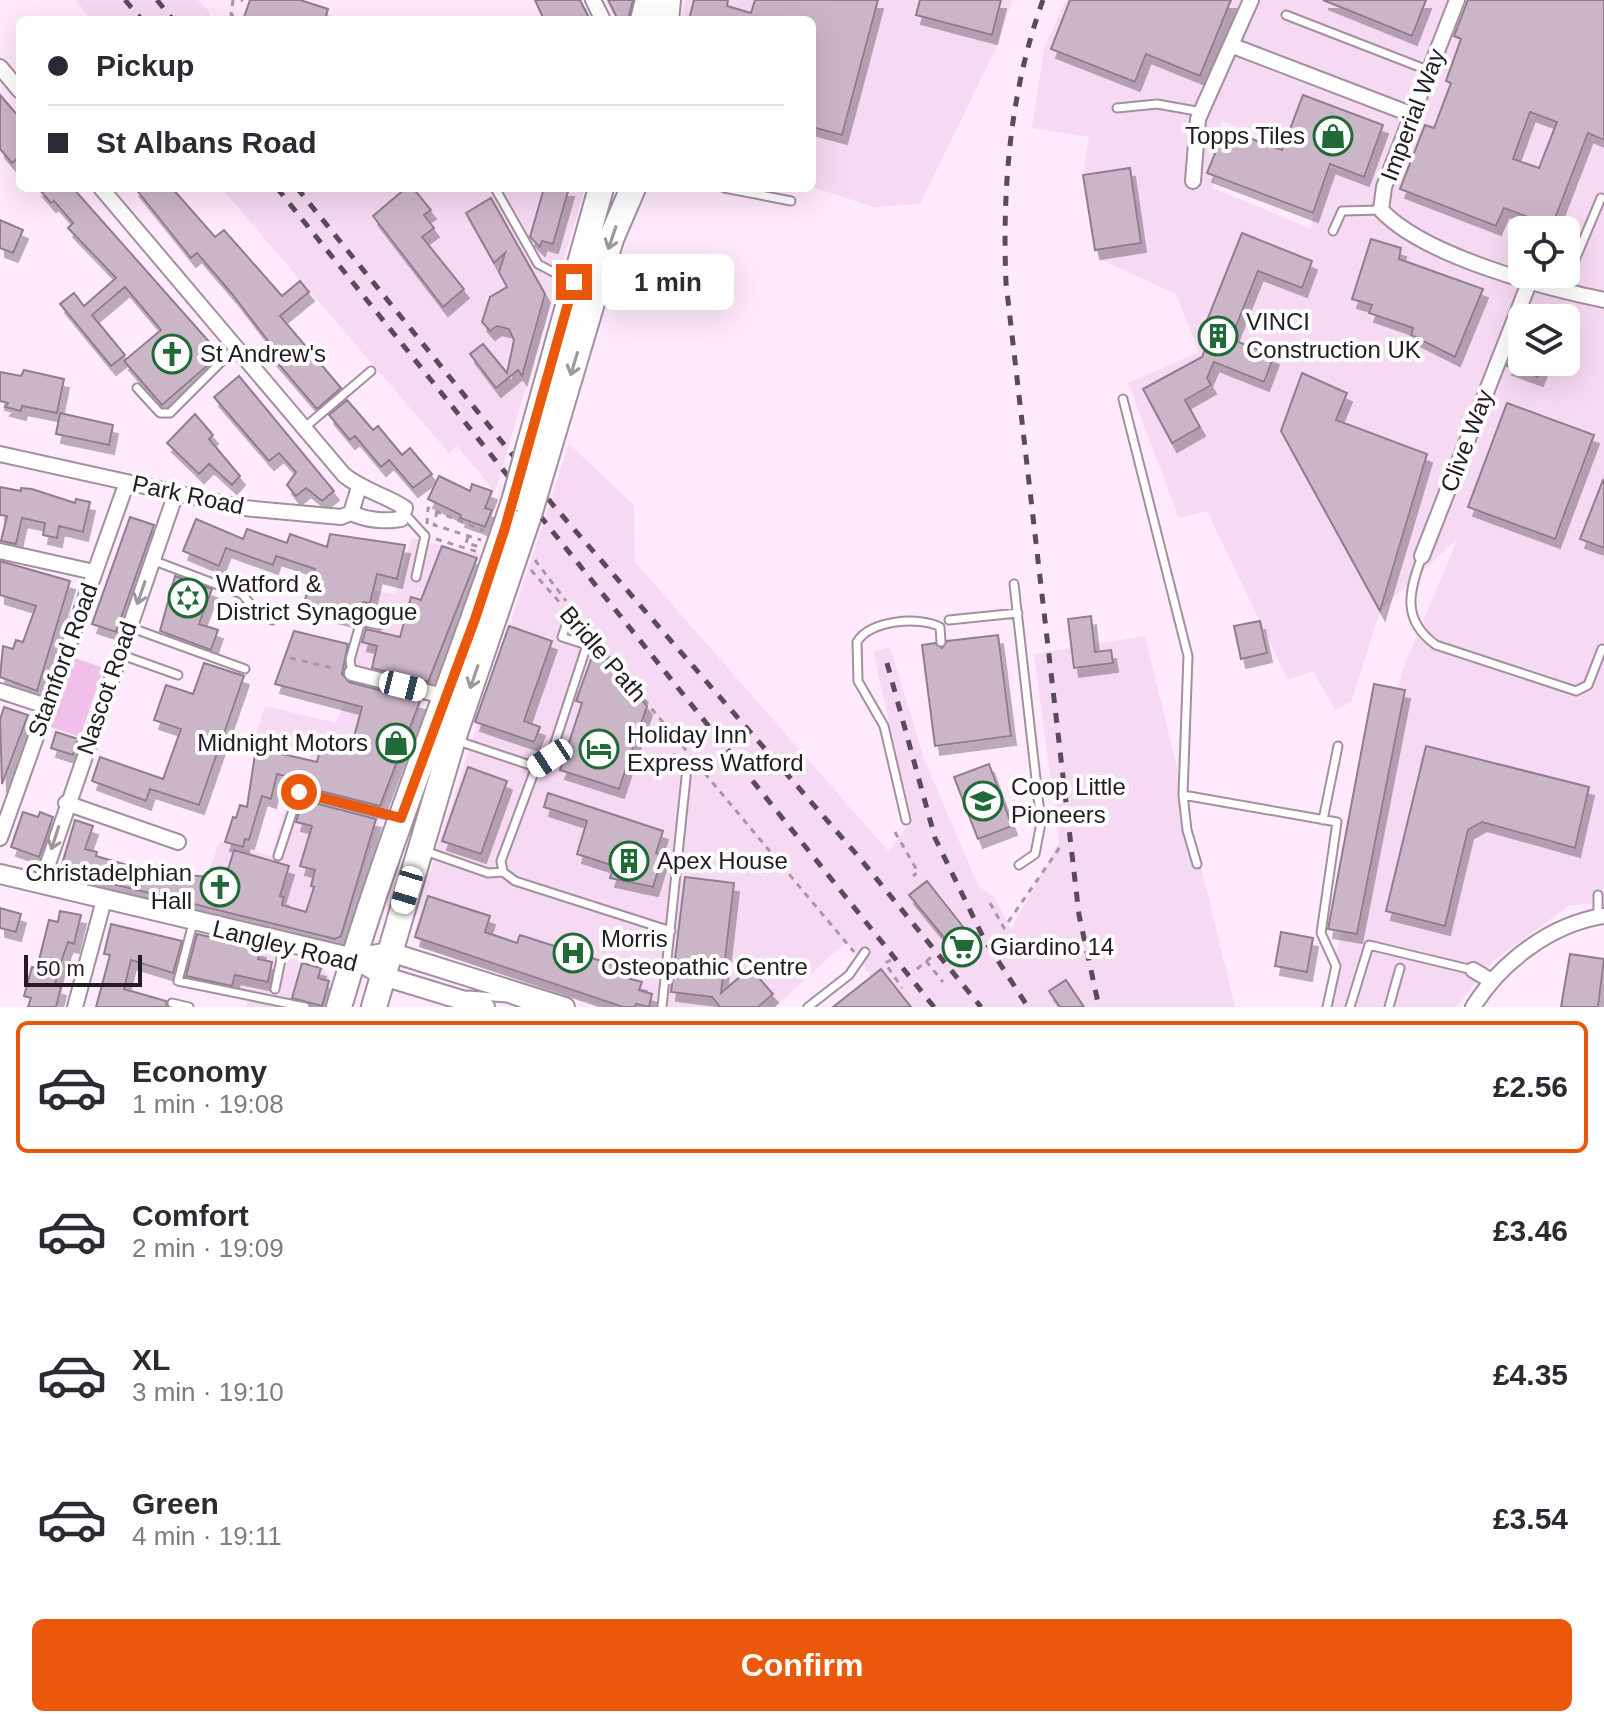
<!DOCTYPE html>
<meta charset="utf-8">
<style>
:root{--surface:#fff;--page:#f7f7f7;--text:#2b2b33;--muted:#7c7c81;--line:#e1e1e2;--accent:#ea580c}
body{margin:0;font-family:Arial,sans-serif;background:var(--page);color:var(--text);height:100vh;display:flex;flex-direction:column;font-size:30px;white-space:nowrap}
*{box-sizing:border-box;margin:0}
p{font-size:26px;color:var(--muted)}
.icon{flex:none;width:44px;height:44px;fill:none;stroke:currentColor;stroke-width:2;stroke-linecap:round;stroke-linejoin:round}
.map{position:relative;height:1007px;overflow:hidden}
.side{display:flex;flex-direction:column;background:var(--surface);flex:1}
.side>*{flex:none}
.top-card{position:absolute;left:16px;top:16px;width:800px;height:176px;border-radius:12px;box-shadow:0 8px 32px #0002;display:grid;align-content:center;height:176px;padding:0 32px;background:var(--surface)}
.buttons{position:absolute;left:1508px;top:216px;display:grid;gap:16px}
.buttons a{display:grid;place-items:center;width:72px;height:72px;border-radius:12px;background:var(--surface);box-shadow:0 8px 32px #0002;font-size:40px}
.scale{position:absolute;left:24px;bottom:20px;width:118px;box-sizing:border-box;padding-left:8px;border:4px solid #231c22;border-top:0;font-size:22px;line-height:28px;white-space:nowrap;color:#231c22;-webkit-text-stroke:6px #fefefe;paint-order:stroke}
.end{position:absolute;width:36px;height:36px;margin:-18px;border:10px solid #ea580c;background:#fff;box-shadow:0 0 0 4px #fff}
.from{border-radius:50%}
.bubble{position:absolute;height:56px;border-radius:12px;background:var(--surface);box-shadow:0 8px 32px #0002;font-size:26px;font-weight:700;line-height:56px;text-align:center}
.car{position:absolute;width:24px;height:48px;margin:-24px -12px;border-radius:10px;box-shadow:0 0 6px 2px #0007;background:linear-gradient(#fff 24%,#345 0 40%,#fff 0 76%,#345 0 86%,#fff 0)}
.top-card b{display:flex;align-items:center;gap:28px;height:76px;font-size:30px}
.top-card b+b{border-top:2px solid var(--line)}
.top-card i{width:20px;height:20px;background:var(--text)}
ul{padding:14px 0 0;list-style:none}
li{display:flex;align-items:center;gap:24px;height:132px;margin:0 16px 12px;padding:0 16px;border:4px solid transparent;border-radius:12px}
li div{flex:1}
li b{display:block;font-size:30px}
li em{font-style:normal;font-weight:700}
li.on{border-color:var(--accent)}
li>.icon{width:72px;height:72px;stroke-width:1.5}
.button{display:flex;gap:16px;margin-top:auto;padding:16px 32px}
.button a{flex:1;height:92px;border-radius:12px;background:var(--accent);color:#fff;font-size:32px;font-weight:700;line-height:92px;text-align:center}
.map>svg:first-child{display:block}
.built{fill:#f6d9f2;fill-rule:evenodd}
.green{fill:#f0bfea}
.building{fill:#cbb6c8;stroke:#917d8f;stroke-width:2;fill-rule:evenodd;filter:url(#shadow)}
.lines{fill:none;stroke-linecap:round;stroke-linejoin:round}
.service-casing{stroke:#a48fa1;stroke-width:11}
.minor-casing{stroke:#a48fa1;stroke-width:18}
.tertiary-casing{stroke:#a48fa1;stroke-width:22}
.primary-casing{stroke:#a48fa1;stroke-width:28}
.path{stroke:#a797a5;stroke-width:3;stroke-dasharray:6 6;stroke-linecap:butt}
.service{stroke:#fff;stroke-width:7}
.minor{stroke:#fff;stroke-width:14}
.tertiary{stroke:#fff;stroke-width:18}
.primary{stroke:#fff;stroke-width:24}
.rail{stroke:#584d56;stroke-width:5;stroke-dasharray:10 10;stroke-linecap:butt}
.primary-bridge-casing{stroke:#a48fa1;stroke-width:28;stroke-linecap:butt}
.primary-bridge{stroke:#fff;stroke-width:24}
.oneway{stroke:#9c999c}
.route{stroke:#ea580c;stroke-width:10}
.labels{text-anchor:middle;stroke-width:8;stroke-linejoin:round;paint-order:stroke}
.street-label{font-size:24px;fill:#231c22;stroke:#fefefe}
.poi-label{font-size:24px;fill:#231c22;stroke:#fefefe;text-anchor:start}
</style>
<div class="map">
<svg width="1604" height="1007" viewBox="0 0 1604 1007">
<defs>
<filter id="shadow"><feDropShadow dx="5" dy="9" stdDeviation="0" flood-color="#0004"/></filter>
</defs>
<rect width="100%" height="100%" fill="#ffe9fc"/>
<!-- built -->
<path class="built" d="M76 0H197L210 12 208 20H91Z
M685 0H1012L999 42 920 204 874 207 812 187V20H681Z
M1066 0H1604V903L1570 905 1493 961 1456 1007H1324L1402 671 1458 538 1380 611 1351 702 1335 710 1313 671 1288 680 1207 511 1179 518 1128 383 1199 352 1176 294 1102 260 1095 250 1083 175 1089 137 1032 128 1044 49ZM1222 121 1352 173 1329 167 1313 213 1311 229 1213 188ZM1522 230H1566V274H1522ZM1522 318H1566V362H1522Z
M221 188H585L495 492 457 446 449 453Z
M569 444 634 505 635 562 889 852 912 819 873 652 890 647 924 759 978 886 994 897 1011 929 1059 842 1034 654 1145 636 1235 1007H833L871 977 846 942 775 1007H604L422 948 414 935 437 848Z
M411 538 479 554 386 799 343 935 336 939 226 915 238 876 211 867 219 842 272 856 290 790 303 787 311 753 254 739 265 706 336 723 355 678 342 673 354 620 301 607 313 575 396 595Z
M195 932 322 967 331 980 324 1007H246L247 1001 171 985 186 934Z"/>
<!-- green -->
<path class="green" d="M75 658 104 668 80 737 51 727Z"/>
<!-- building -->
<path class="building" d="M250 0H300L328 9 325 20H243Z
M535 0H580L590 20H544Z
M608 0H633L628 20H618Z
M694 0H728L727 6 751 13 755 0H878L842 135 812 127V20H689Z
M920 0H1001L992 35 916 15Z
M1070 0H1231L1200 76 1146 54 1135 82 1051 49Z
M1323 0H1426L1412 36Z
M1468 0H1604V140L1588 133 1552 226 1504 208 1496 226 1400 189 1425 125 1434 128 1451 83 1446 81 1461 39 1454 36ZM1530 112 1557 122 1539 168 1513 159Z
M0 95 20 118V156L12 163 0 149Z
M1303 95 1383 125 1364 177 1330 164 1313 213 1207 173 1225 129 1282 150Z
M1130 168 1141 243 1095 250 1083 175Z
M38 188H73L211 344 206 348 215 359 162 405 124 361 161 330 125 287 92 315 125 355 111 366 60 304 74 293 84 306 116 278 68 228 73 223 54 201 51 203Z
M135 188H172L215 237 224 230 282 296 300 281 309 292 280 316 341 388 317 409 263 346 268 341 232 294 197 253 191 258Z
M406 188H413L431 210 424 215 434 228 422 237 464 289 443 307 373 216Z
M544 188H569L553 244 542 241 540 247 530 237Z
M491 198 545 294 522 376 518 370 496 388 470 354 483 344 507 373 514 340 509 329 497 326 490 331 482 322 490 297 507 287 499 272 505 253 494 263 466 213Z
M0 220 23 230 13 253 0 248Z
M1242 233 1312 261 1302 288 1258 271 1231 339 1274 356 1264 382 1214 362 1207 378 1211 385 1185 400 1200 427 1172 443 1143 389 1202 357 1207 344 1202 333Z
M1371 239 1401 248 1399 259 1483 289 1455 357 1411 335 1413 328 1369 313 1372 305 1352 299Z
M1509 362H1544L1538 377 1507 366Z
M24 370 64 379 57 413 22 406 21 411 5 407 8 403 0 401V372L21 376Z
M1302 373 1347 393 1336 420 1427 454 1380 611 1281 431Z
M239 376 334 491 322 501 306 488 296 496 287 485 296 472 279 453 269 461 214 397Z
M347 400 373 430 378 426 402 455 410 448 432 474 413 488 389 460 381 467 355 436 350 440 329 415Z
M1507 403 1594 435 1555 539 1468 507Z
M60 413 113 425 109 445 56 434Z
M195 414 213 435 209 439 240 476 232 485 209 464 199 474 167 443Z
M439 476 470 491 472 484 492 491 485 508 492 510 485 527 460 518 461 515 428 499Z
M1603 480H1604V548L1580 539Z
M0 487 21 491V488L32 489 75 503 76 499 90 502 83 532 59 526 57 538 43 535 45 523 22 518 16 544 1 541 7 516 0 515Z
M130 517 154 525 116 632 92 624Z
M196 519 243 539 247 529 287 543 290 534 327 547 330 534 405 545 397 579 377 574 370 603 363 602 355 620 303 606 315 569 276 556 273 565 226 548 219 566 183 551Z
M442 546 477 558 428 682 372 668 377 646 362 642 366 629 400 637 411 597 421 600Z
M0 561 70 581 37 691 0 677 3 646 13 649 16 640 23 642 36 606 0 595Z
M175 576 212 589 199 624 218 630 211 650 160 631Z
M1091 616 1095 652 1111 650 1113 663 1074 668 1068 619Z
M1260 621 1267 653 1241 659 1234 626Z
M509 626 552 641 524 721 540 727 534 742 475 722Z
M294 631 348 644 342 674 349 682 420 701 380 806 304 787 306 781 277 774 271 799 262 796 249 840 245 839 243 847 225 842 233 817 236 818 240 805 247 807 256 748 317 762 321 746 344 752 346 743 352 744 362 707 275 684Z
M998 635 1011 736 935 746 922 645 935 643 942 648 947 641Z
M596 646 647 706 619 789 560 770 582 703 576 701Z
M204 663 244 676 199 805 150 789 146 801 92 781 100 757 163 779 181 729 154 720 166 685 193 694Z
M1374 684 1405 690 1357 934 1328 929Z
M4 707 28 715 2 784 0 720Z
M56 732 78 739 73 755 51 748Z
M1426 746 1589 787 1575 848 1482 822 1468 830 1445 926 1386 911Z
M989 764 1012 826 978 839 954 777Z
M468 767 507 781 481 854 442 841Z
M548 793 663 831 656 853 663 855 653 887 610 878 614 866 577 854 587 821 544 807Z
M303 800 376 819 341 936 335 939 60 871 75 820 93 826 85 849 97 852 96 856 186 882 188 875 209 877 211 869 227 873 234 850 289 866 280 896 284 897 282 905 306 912 314 887 311 886 315 870 300 866 312 826 296 822Z
M23 812 38 817 40 812 53 817 39 857 11 847Z
M685 877 734 883 721 993 750 968 773 994 758 1007H720L712 997 671 992Z
M927 881 975 942 959 956 909 895Z
M428 896 490 916 485 932 517 943 520 935 626 969 623 977 642 982 639 990 652 994 649 1007 636 1004 635 1007H623L415 937Z
M0 908 21 914 16 932 0 928Z
M60 911 81 915 74 944 68 942 59 968 55 985 61 987 56 1007H28L31 998 24 996 32 967 37 968 49 920 58 922Z
M111 924 182 941 173 973 131 960 124 989 166 1001 167 1007H96L110 955 104 954Z
M1281 932 1313 938 1307 972 1275 966Z
M197 934 261 949 258 959 272 962 268 982 235 975 232 986 186 976Z
M1570 954 1604 959 1598 1007H1561Z
M302 963 321 968 318 978 329 981 322 1006 292 998Z
M881 969 911 1007H833L871 977Z
M1066 980 1084 1007H1060L1049 991Z"/>
<g class="lines">
<defs>
<path id="service" d="M1286 15 1430 71
M1117 108 1157 104 1202 112
M495 188 538 264 572 282
M724 188 791 201
M1333 231 1342 211 1381 210
M1562 291 1601 198
M137 388 160 413H170L235 348
M1123 399 1188 656 1183 795 1187 830 1197 864
M304 428 371 371
M405 514 425 536 416 577
M1422 556C1409 591 1401 620 1436 645L1576 691 1588 685 1602 649
M152 560 242 594 257 612 272 620
M1014 584 1041 823 1035 854 1019 865
M571 611 562 637 587 645 550 758 536 767 501 861 503 872 515 881 671 931
M949 620 1018 613
M129 627 245 669
M119 654 178 675
M352 673 350 660 361 621 379 625
M458 741 536 767
M1183 795 1337 822 1321 933 1336 966 1327 1007
M906 820 884 726 858 681 857 642C869 620 920 616 940 627L941 642
M1323 820 1338 746
M425 851 488 873 503 872
M278 856 299 792 395 817
M1598 917V895
M193 923 178 981 305 1007
M275 989 284 944
M468 995 507 998 532 1007
M172 1003 189 1007
M662 1007 687 768 674 759
M808 1007 849 975 865 952
M1350 1007 1369 945 1473 970
M1389 1007 1400 968"/>
<path id="minor" d="M593 0 603 20
M1457 0 1384 187 1381 210C1424 256 1542 287 1604 300
M1233 46 1413 115
M0 67 20 91
M1193 181 1198 119 1251 0
M101 188 344 475C362 490 385 495 405 508L401 519C385 522 366 520 351 513
M0 454 244 508 341 517 351 513 359 487
M0 551 94 572
M1422 556 1529 283
M352 673 447 697
M0 691 46 706
M66 803 178 842
M0 838 127 482
M41 884 176 493
M1473 970 1490 980
M75 1007 104 900
M1473 1007C1501 962 1551 924 1604 916"/>
<path id="tertiary" d="M0 874 354 958 383 976 485 1007
M354 958 390 952 565 1007"/>
<path id="primary" d="M643 20 648 0
M666 20 668 0
M529 446 601 188
M545 461 611 239 633 188
M339 1007C389 835 459 669 515 498
M374 1007 453 739 529 515"/>
</defs>
<!-- service casing -->
<use href="#service" class="service-casing"/>
<!-- minor casing -->
<use href="#minor" class="minor-casing"/>
<!-- tertiary casing -->
<use href="#tertiary" class="tertiary-casing"/>
<!-- primary casing -->
<use href="#primary" class="primary-casing"/>
<!-- path -->
<path class="path" d="M233 0 231 15 248 20
M241 0 243 1
M437 511 434 525 481 540
M427 524 428 508 484 531
M468 537 466 543 480 547
M436 539 478 552
M535 560 566 601
M531 570 563 606
M598 644 690 755
M290 658 337 669
M697 764 854 952
M895 832 918 872 913 876
M990 903 1004 928 1060 847
M959 936 979 959
M891 960 885 963 902 988
M926 961 943 982
M917 969 935 954"/>
<!-- service -->
<use href="#service" class="service"/>
<!-- minor -->
<use href="#minor" class="minor"/>
<!-- tertiary -->
<use href="#tertiary" class="tertiary"/>
<!-- primary -->
<use href="#primary" class="primary"/>
<!-- rail -->
<path class="rail" d="M125 0 142 20
M157 0 173 20
M1043 0C1010 90 1002 189 1006 283L1079 915 1099 1007
M277 188 934 1007
M297 188 553 505 858 856 981 1007
M887 663 935 838 984 939 1028 1007"/>
<defs>
<path id="primary-bridge" d="M515 498 529 446
M529 515 545 461"/>
</defs>
<!-- primary-bridge casing -->
<use href="#primary-bridge" class="primary-bridge-casing"/>
<!-- primary-bridge -->
<use href="#primary-bridge" class="primary-bridge"/>
</g>
<!-- one-way arrows -->
<defs><path id="oneway-shaft" d="M-6 0H5M1.5-3L5.5 0L1.5 3" fill="none" stroke-width="1.6" stroke-linecap="round" stroke-linejoin="round" transform="scale(2)"/></defs>
<g class="oneway">
<use href="#oneway-shaft" transform="translate(612 238) rotate(109)"/>
<use href="#oneway-shaft" transform="translate(574 364) rotate(107)"/>
<use href="#oneway-shaft" transform="translate(141 593) rotate(109)"/>
<use href="#oneway-shaft" transform="translate(474 677) rotate(109)"/>
<use href="#oneway-shaft" transform="translate(55 838) rotate(108)"/>
</g>
<g class="lines">
<!-- route -->
<path class="route" d="M299 792 401 818 475 619 505 528 574 282"/>
</g>
<!-- icons -->
<defs>
<symbol id="shop-ring" viewBox="-11 -11 22 22"><circle r="9.5" fill="#fefefe" stroke="#206a38" stroke-width="1.5"/><path d="M-5-2.5h2.3a2.7 3.5 0 0 1 5.4 0H5L5.5 6h-11ZM-1.5-2.5h3a1.5 2.3 0 0 0-3 0Z" fill="#206a38"/></symbol>
<symbol id="building-ring" viewBox="-11 -11 22 22"><circle r="9.5" fill="#fefefe" stroke="#206a38" stroke-width="1.5"/><path d="M-4-6H4V6H1V3H-1V6H-4ZM-2.5-4.3h1.7v1.8h-1.7ZM.8-4.3h1.7v1.8H.8ZM-2.5-1h1.7V.8h-1.7ZM.8-1h1.7V.8H.8Z" fill="#206a38"/></symbol>
<symbol id="church-ring" viewBox="-11 -11 22 22"><circle r="9.5" fill="#fefefe" stroke="#206a38" stroke-width="1.5"/><path d="M-1.2-6h2.4v3.5h3.3v2.4h-3.3V6h-2.4V-.1h-3.3v-2.4h3.3Z" fill="#206a38"/></symbol>
<symbol id="synagogue-ring" viewBox="-11 -11 22 22"><circle r="9.5" fill="#fefefe" stroke="#206a38" stroke-width="1.5"/><path d="M0-6.5L5.6 3.2H-5.6ZM0 6.5L5.6-3.2H-5.6Z" fill="#206a38"/></symbol>
<symbol id="hotel-ring" viewBox="-11 -11 22 22"><circle r="9.5" fill="#fefefe" stroke="#206a38" stroke-width="1.5"/><path d="M-6-4.5h1.5V1H6V5H4.5V3h-9V5H-6ZM-4 0a1.8 1.8 0 1 1 3.6 0ZM.5 0V-2.5h3Q6-2.5 6 0Z" fill="#206a38"/></symbol>
<symbol id="school-ring" viewBox="-11 -11 22 22"><circle r="9.5" fill="#fefefe" stroke="#206a38" stroke-width="1.5"/><path d="M0-5L7-2L0 1L-7-2ZM-4 1L0 2.5L4 1V4Q0 6-4 4Z" fill="#206a38"/></symbol>
<symbol id="supermarket-ring" viewBox="-11 -11 22 22"><circle r="9.5" fill="#fefefe" stroke="#206a38" stroke-width="1.5"/><path d="M-6-5.5h2.5l.6 2H6L4.5 2H-2.5L-4.4-4H-6ZM-1.5 3.2a1.3 1.3 0 1 0 .1 0ZM3 3.2a1.3 1.3 0 1 0 .1 0Z" fill="#206a38"/></symbol>
<symbol id="hospital-ring" viewBox="-11 -11 22 22"><circle r="9.5" fill="#fefefe" stroke="#206a38" stroke-width="1.5"/><path d="M-5-5h3v3.5h4V-5h3V5h-3V1.5h-4V5h-3Z" fill="#206a38"/></symbol>
</defs>
<g fill-rule="evenodd">
<use href="#shop-ring" x="1311" y="114" width="44" height="44"/>
<use href="#building-ring" x="1196" y="314" width="44" height="44"/>
<use href="#church-ring" x="150" y="332" width="44" height="44"/>
<use href="#synagogue-ring" x="166" y="576" width="44" height="44"/>
<use href="#shop-ring" x="374" y="721" width="44" height="44"/>
<use href="#hotel-ring" x="577" y="727" width="44" height="44"/>
<use href="#school-ring" x="961" y="779" width="44" height="44"/>
<use href="#building-ring" x="607" y="839" width="44" height="44"/>
<use href="#church-ring" x="198" y="865" width="44" height="44"/>
<use href="#supermarket-ring" x="940" y="925" width="44" height="44"/>
<use href="#hospital-ring" x="551" y="931" width="44" height="44"/>
</g>
<g class="labels">
<!-- street labels -->
<g class="street-label">
<text transform="translate(1413 115) rotate(-69)" y="8">Imperial Way</text>
<text transform="translate(1467 441) rotate(-69)" y="8">Clive Way</text>
<text transform="translate(188 495) rotate(12)" y="8">Park Road</text>
<text transform="translate(603 654) rotate(49)" y="8">Bridle Path</text>
<text transform="translate(63 660) rotate(-70)" y="8">Stamford Road</text>
<text transform="translate(107 688) rotate(-71)" y="8">Nascot Road</text>
<text transform="translate(285 946) rotate(14)" y="8">Langley Road</text>
</g>
<!-- poi labels -->
<g class="poi-label">
<text x="1305" y="144" text-anchor="end">Topps Tiles</text>
<text x="1246" y="330">VINCI<tspan x="1246" dy="28">Construction UK</tspan></text>
<text x="200" y="362">St Andrew's</text>
<text x="216" y="592">Watford &amp;<tspan x="216" dy="28">District Synagogue</tspan></text>
<text x="627" y="743">Holiday Inn<tspan x="627" dy="28">Express Watford</tspan></text>
<text x="368" y="751" text-anchor="end">Midnight Motors</text>
<text x="1011" y="795">Coop Little<tspan x="1011" dy="28">Pioneers</tspan></text>
<text x="657" y="869">Apex House</text>
<text x="192" y="881" text-anchor="end">Christadelphian<tspan x="192" dy="28">Hall</tspan></text>
<text x="601" y="947">Morris<tspan x="601" dy="28">Osteopathic Centre</tspan></text>
<text x="990" y="955">Giardino 14</text>
</g>
</g>
</svg>
<div class="buttons">
<a><svg class="icon" aria-label="locate" viewBox="0 0 24 24"><circle cx="12" cy="12" r="6"/><path d="M12 2v4M12 18v4M2 12h4M18 12h4"/></svg></a>
<a><svg class="icon" aria-label="layers" viewBox="0 0 24 24"><path d="M12 4l9 5-9 5-9-5zM3 14l9 5 9-5"/></svg></a>
</div>
<div class="scale">50 m</div>
<i class="end from" style="left:299px;top:792px"></i>
<i class="end" style="left:574px;top:282px"></i>
<div class="bubble" style="left:602px;top:254px;width:132px">1 min</div>
<i class="car" style="left:403px;top:686px;rotate:104deg"></i>
<i class="car" style="left:550px;top:758px;rotate:237deg"></i>
<i class="car" style="left:407px;top:890px;rotate:197deg"></i>
<div class="top-card">
<b><i class="from"></i>Pickup</b>
<b><i></i>St Albans Road</b>
</div>
</div>
<section class="side">
<ul>
<li class="on"><svg class="icon" aria-label="car" viewBox="0 0 24 24"><path d="M5 17H2v-5l4-1 3-4h7l3 4 3 1v5h-3M9 17h6M6 11h13"/><circle cx="7" cy="17" r="2"/><circle cx="17" cy="17" r="2"/></svg><div><b>Economy</b><p>1 min · 19:08</p></div><em>£2.56</em></li>
<li><svg class="icon" aria-label="car" viewBox="0 0 24 24"><path d="M5 17H2v-5l4-1 3-4h7l3 4 3 1v5h-3M9 17h6M6 11h13"/><circle cx="7" cy="17" r="2"/><circle cx="17" cy="17" r="2"/></svg><div><b>Comfort</b><p>2 min · 19:09</p></div><em>£3.46</em></li>
<li><svg class="icon" aria-label="car" viewBox="0 0 24 24"><path d="M5 17H2v-5l4-1 3-4h7l3 4 3 1v5h-3M9 17h6M6 11h13"/><circle cx="7" cy="17" r="2"/><circle cx="17" cy="17" r="2"/></svg><div><b>XL</b><p>3 min · 19:10</p></div><em>£4.35</em></li>
<li><svg class="icon" aria-label="car" viewBox="0 0 24 24"><path d="M5 17H2v-5l4-1 3-4h7l3 4 3 1v5h-3M9 17h6M6 11h13"/><circle cx="7" cy="17" r="2"/><circle cx="17" cy="17" r="2"/></svg><div><b>Green</b><p>4 min · 19:11</p></div><em>£3.54</em></li>
</ul>
<div class="button"><a>Confirm</a></div>
</section>
